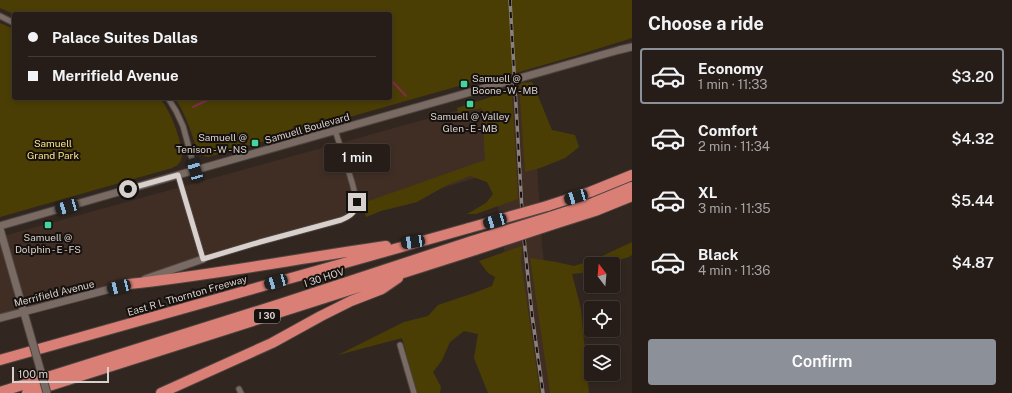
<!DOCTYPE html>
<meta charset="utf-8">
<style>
:root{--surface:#261d18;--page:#2e2621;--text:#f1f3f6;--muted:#a4a2a2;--line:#423b37;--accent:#8c9099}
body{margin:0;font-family:"Public Sans",sans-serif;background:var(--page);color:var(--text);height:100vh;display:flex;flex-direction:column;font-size:15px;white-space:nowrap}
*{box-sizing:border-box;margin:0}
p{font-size:13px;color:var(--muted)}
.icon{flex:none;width:22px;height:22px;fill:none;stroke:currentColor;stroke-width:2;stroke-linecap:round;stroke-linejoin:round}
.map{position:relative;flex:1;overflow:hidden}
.sheet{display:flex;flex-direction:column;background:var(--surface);width:380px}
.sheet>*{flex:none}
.banner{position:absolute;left:12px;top:12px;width:380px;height:88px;border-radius:4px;box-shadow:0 2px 6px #0003,0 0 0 1px var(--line);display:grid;align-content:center;height:88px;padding:0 16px;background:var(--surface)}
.needle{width:26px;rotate:344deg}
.controls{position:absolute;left:584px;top:257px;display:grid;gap:8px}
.controls a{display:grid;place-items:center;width:36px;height:36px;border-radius:4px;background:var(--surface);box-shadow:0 2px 6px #0003,0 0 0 1px var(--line);font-size:20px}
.scale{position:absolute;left:12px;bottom:10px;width:97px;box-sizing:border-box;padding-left:4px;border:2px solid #d8d0cc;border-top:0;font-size:11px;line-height:14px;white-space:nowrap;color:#d8d0cc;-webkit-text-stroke:3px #16110e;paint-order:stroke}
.end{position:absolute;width:18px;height:18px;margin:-9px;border:5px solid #d8d0cc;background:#111;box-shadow:0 0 0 2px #111}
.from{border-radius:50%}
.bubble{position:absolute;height:28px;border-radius:4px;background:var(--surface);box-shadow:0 2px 6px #0003,0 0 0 1px var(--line);font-size:13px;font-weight:600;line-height:28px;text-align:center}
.car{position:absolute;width:12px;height:24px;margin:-12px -6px;border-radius:5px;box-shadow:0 0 3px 1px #0007;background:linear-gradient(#222 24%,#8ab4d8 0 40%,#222 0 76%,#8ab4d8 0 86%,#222 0)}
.banner b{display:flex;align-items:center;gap:14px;height:38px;font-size:15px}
.banner b+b{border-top:1px solid var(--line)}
.banner i{width:10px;height:10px;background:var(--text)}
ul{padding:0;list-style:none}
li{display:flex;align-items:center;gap:12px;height:56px;margin:0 8px 6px;padding:0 8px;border:2px solid transparent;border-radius:4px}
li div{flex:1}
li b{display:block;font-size:15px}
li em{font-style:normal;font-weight:600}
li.selected{border-color:var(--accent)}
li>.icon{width:36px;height:36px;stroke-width:1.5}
h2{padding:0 16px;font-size:18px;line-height:48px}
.primary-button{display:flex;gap:8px;margin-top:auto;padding:8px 16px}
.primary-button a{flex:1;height:46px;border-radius:4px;background:var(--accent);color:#fff;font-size:16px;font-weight:600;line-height:46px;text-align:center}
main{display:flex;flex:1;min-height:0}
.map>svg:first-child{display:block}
.built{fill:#402e25}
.green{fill:#4b3e04}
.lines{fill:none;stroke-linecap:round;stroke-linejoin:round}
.stream{stroke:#812e49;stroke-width:2}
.street-casing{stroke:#4f4540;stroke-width:7}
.secondary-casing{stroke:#4f4540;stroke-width:9}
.highway-casing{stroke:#4f4540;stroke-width:12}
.street{stroke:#796b64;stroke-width:5}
.secondary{stroke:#796b64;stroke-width:7}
.highway{stroke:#da7f76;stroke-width:10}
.rail-casing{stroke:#8b817c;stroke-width:3.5}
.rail{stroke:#16110e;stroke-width:2;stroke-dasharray:6;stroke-linecap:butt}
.secondary-bridge-casing{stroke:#4f4540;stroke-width:9;stroke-linecap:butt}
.highway-bridge-casing{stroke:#4f4540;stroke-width:12;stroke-linecap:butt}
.secondary-bridge{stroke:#796b64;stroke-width:7}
.highway-bridge{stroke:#da7f76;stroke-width:10}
.route{stroke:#d8d0cc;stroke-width:5}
.poi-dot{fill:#44d49f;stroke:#16110e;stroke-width:1.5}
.labels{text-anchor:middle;stroke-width:4;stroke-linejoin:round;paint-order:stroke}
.shield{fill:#16110e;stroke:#9e9793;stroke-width:1}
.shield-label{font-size:9px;font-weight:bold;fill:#d8d0cc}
.poi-label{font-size:10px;fill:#d8d0cc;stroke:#16110e}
.street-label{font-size:10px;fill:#d8d0cc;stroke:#16110e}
.park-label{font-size:10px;fill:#fae284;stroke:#16110e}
</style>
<main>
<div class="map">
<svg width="632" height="393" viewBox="0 0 632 393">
<rect width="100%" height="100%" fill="#322720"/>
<!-- built -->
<path class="built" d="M532 86 542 245 547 292 551 393H529L504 249 495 186V172L0 323V237L492 101 499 96Z"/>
<!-- green -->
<path class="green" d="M0 0H632V38L578 55 505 76H494L208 157 202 155 197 150 189 126 182 110 175 98H390V14H14L0 8Z
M0 23 14 29V98H160C162 101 165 105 167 109 173 119 185 150 181 160 179 165 176 166 172 168L0 217Z
M532 82 543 108 552 130 575 135 579 147 565 158 540 168 525 172 519 83Z
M512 90 518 199 476 214H467L486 203 493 194 487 182 470 176 447 185 417 202 381 211 366 217 363 203 485 160 482 108 458 113 457 108Z
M632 242V255L629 257 615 261 608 264H591V272L572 274 581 309 589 393H550L530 258 556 262 574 266 596 259Z
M522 246 521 262 540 393H488L474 358 478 334 464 331 450 342 442 360 433 372 441 387 440 393H417L402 338 338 355 404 322 428 316 438 305 474 293 492 286 495 277 488 273 479 261Z"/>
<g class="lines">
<!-- stream -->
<path class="stream" d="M390 80 392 81 406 96
M193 107 212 98"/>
<defs>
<path id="street" d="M0 16 14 23
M168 98 176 111 183 126 195 170
M178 175 203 259 260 242 341 220C348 217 354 214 356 206 359 196 339 144 335 130
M400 345 414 393
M239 389 241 393"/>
<path id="secondary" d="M0 226 178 175 619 50 632 47
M0 229 29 330
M145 279 203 259
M0 318 133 283"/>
<path id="highway" d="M547 206 590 192 632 175
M550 217 593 203 632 187
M551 225 595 211 632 196
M129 284C215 275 301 258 386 246
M0 360 469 228
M0 392 280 304 472 241
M27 393 475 250
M161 393 272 343 321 316 351 301 382 289 398 278"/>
</defs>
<!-- street casing -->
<use href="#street" class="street-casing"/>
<!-- secondary casing -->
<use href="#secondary" class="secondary-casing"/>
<!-- highway casing -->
<use href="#highway" class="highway-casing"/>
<!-- street -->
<use href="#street" class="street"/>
<!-- secondary -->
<use href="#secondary" class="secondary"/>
<!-- highway -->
<use href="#highway" class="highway"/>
<defs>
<path id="rail" d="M510 0 523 229 532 315 543 393"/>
</defs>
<!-- rail casing -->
<use href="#rail" class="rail-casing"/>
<!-- rail -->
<use href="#rail" class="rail"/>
<defs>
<path id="secondary-bridge" d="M29 330 47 393"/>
<path id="highway-bridge" d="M469 228 547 206
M472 241 550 217
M475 250 551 225"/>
</defs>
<!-- secondary-bridge casing -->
<use href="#secondary-bridge" class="secondary-bridge-casing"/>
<!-- highway-bridge casing -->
<use href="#highway-bridge" class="highway-bridge-casing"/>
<!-- secondary-bridge -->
<use href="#secondary-bridge" class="secondary-bridge"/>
<!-- highway-bridge -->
<use href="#highway-bridge" class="highway-bridge"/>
</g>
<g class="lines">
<!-- route -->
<path class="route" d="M128 189 178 175 203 259 260 242 341 220C351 216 355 213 357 202"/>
</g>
<!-- markers -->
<g class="poi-dot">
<rect x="460" y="80" width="8" height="8" rx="2"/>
<rect x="466" y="100" width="8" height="8" rx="2"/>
<rect x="251" y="139" width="8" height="8" rx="2"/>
<rect x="44" y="221" width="8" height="8" rx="2"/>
</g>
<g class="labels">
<!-- shield labels -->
<rect class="shield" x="254" y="309" width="26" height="14" rx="3"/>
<g class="shield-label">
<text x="267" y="319">I 30</text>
</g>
<!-- poi labels -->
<g class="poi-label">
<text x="472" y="82" text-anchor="start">Samuell @<tspan x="472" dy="12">Boone - W - MB</tspan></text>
<text x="470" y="120">Samuell @ Valley<tspan x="470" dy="12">Glen - E - MB</tspan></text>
<text x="247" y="141" text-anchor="end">Samuell @<tspan x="247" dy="12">Tenison - W - NS</tspan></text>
<text x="48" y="241">Samuell @<tspan x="48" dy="12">Dolphin - E - FS</tspan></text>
</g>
<!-- street labels -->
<g class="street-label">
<text transform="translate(307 128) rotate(-16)" y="4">Samuell Boulevard</text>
<text transform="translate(324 277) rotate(-18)" y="4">I 30 HOV</text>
<text transform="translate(54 293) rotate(-14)" y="4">Merrifield Avenue</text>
<text transform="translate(187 295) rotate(-16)" y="4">East R L Thornton Freeway</text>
</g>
<!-- park labels -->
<g class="park-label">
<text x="53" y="147">Samuell<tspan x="53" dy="12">Grand Park</tspan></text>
</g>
</g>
</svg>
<div class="controls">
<a><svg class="needle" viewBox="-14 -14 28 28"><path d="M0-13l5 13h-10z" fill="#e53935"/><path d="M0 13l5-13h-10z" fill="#a4a2a2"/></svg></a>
<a><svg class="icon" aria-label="locate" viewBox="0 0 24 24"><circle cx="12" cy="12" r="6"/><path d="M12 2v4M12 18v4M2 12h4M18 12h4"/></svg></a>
<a><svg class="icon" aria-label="layers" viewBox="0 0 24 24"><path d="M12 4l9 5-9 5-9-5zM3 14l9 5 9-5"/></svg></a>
</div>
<div class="scale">100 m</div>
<i class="end from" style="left:128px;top:189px"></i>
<i class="end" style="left:357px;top:202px"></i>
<div class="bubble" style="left:324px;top:144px;width:66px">1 min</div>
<i class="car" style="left:195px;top:170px;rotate:344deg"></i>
<i class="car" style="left:576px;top:197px;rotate:253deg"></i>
<i class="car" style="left:67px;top:207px;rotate:254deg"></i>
<i class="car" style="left:495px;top:221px;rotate:254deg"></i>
<i class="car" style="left:413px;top:242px;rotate:262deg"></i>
<i class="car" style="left:276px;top:282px;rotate:254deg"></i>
<i class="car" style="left:119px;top:287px;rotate:256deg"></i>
<div class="banner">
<b><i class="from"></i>Palace Suites Dallas</b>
<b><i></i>Merrifield Avenue</b>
</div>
</div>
<section class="sheet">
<h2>Choose a ride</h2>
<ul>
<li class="selected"><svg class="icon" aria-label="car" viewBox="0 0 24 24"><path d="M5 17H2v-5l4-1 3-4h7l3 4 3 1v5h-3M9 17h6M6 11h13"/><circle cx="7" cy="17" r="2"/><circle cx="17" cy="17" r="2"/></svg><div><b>Economy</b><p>1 min · 11:33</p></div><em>$3.20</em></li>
<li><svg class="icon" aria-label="car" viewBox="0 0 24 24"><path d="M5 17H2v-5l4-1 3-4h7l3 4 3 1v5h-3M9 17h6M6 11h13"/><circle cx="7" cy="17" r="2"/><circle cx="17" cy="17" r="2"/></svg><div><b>Comfort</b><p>2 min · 11:34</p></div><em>$4.32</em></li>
<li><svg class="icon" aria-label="car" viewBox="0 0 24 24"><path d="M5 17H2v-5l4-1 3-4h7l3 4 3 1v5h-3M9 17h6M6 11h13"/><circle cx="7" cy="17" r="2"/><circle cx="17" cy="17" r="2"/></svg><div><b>XL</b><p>3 min · 11:35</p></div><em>$5.44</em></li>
<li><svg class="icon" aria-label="car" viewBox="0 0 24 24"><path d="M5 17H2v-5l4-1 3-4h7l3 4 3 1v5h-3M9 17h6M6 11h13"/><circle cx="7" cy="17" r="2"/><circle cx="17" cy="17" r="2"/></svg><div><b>Black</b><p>4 min · 11:36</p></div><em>$4.87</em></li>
</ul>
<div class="primary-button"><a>Confirm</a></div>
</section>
</main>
